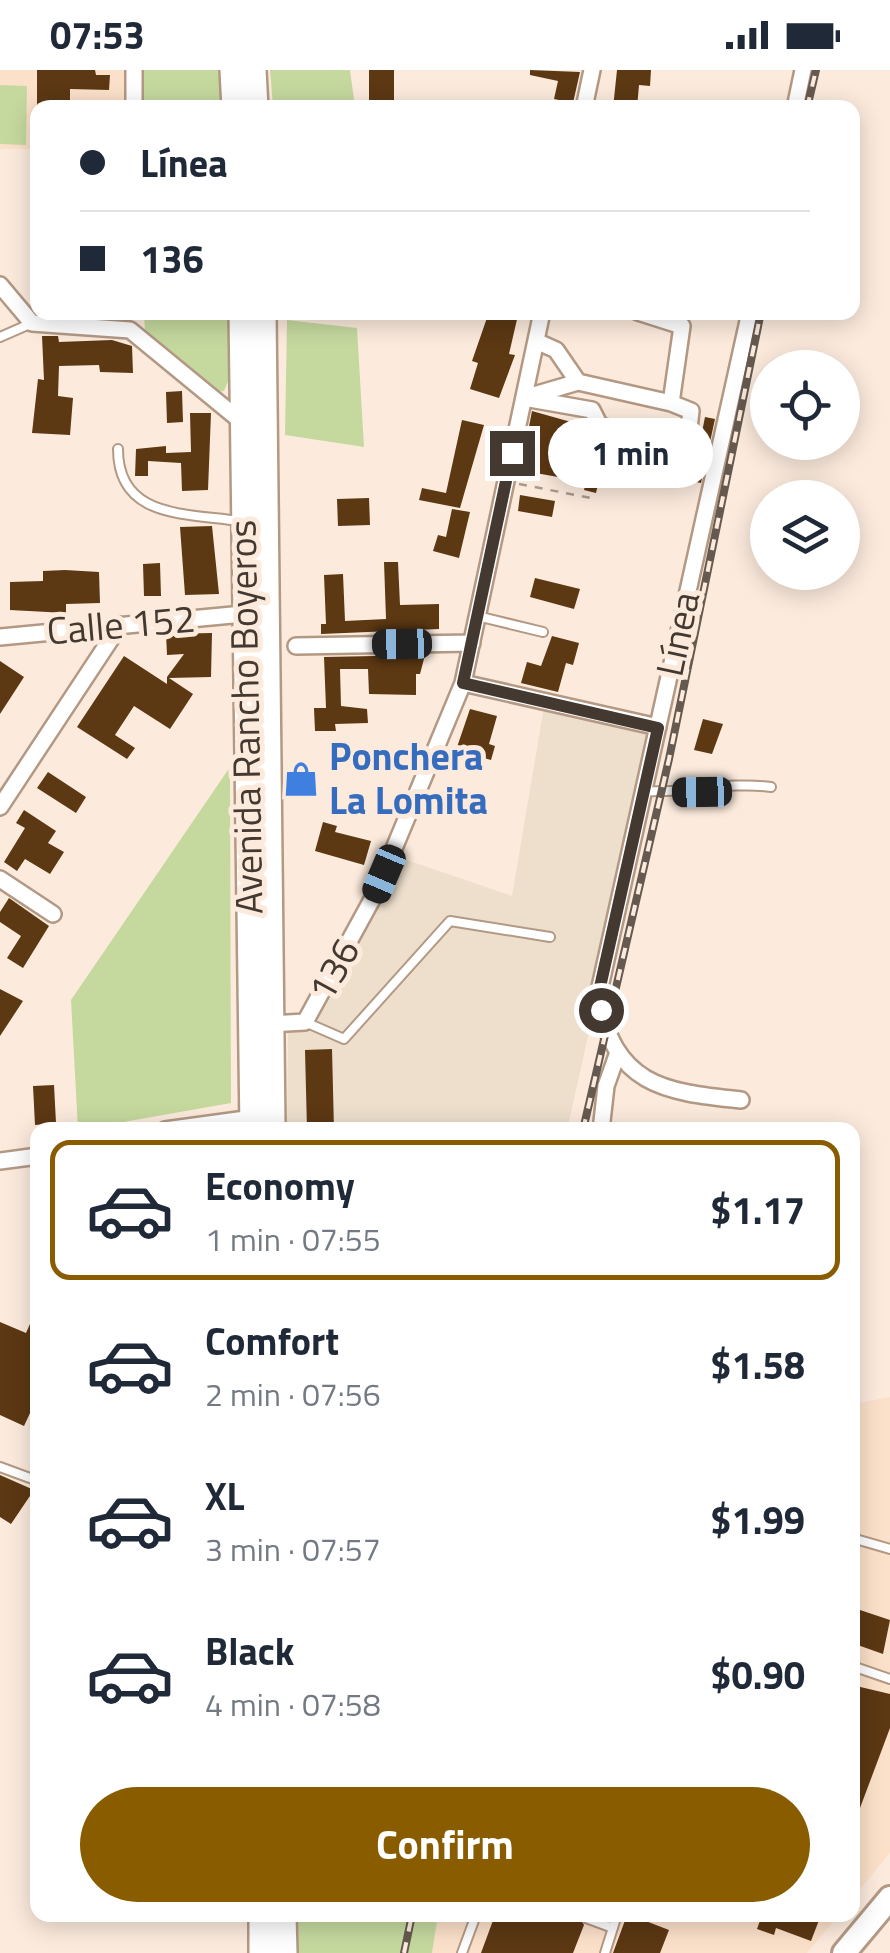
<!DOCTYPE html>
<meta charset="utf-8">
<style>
:root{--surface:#fff;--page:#f6f6f7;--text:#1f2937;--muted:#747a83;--line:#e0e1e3;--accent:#8a5c00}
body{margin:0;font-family:"Titillium Web",sans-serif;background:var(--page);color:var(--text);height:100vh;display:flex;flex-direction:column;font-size:38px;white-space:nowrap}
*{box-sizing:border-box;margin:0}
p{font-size:32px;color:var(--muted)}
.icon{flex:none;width:55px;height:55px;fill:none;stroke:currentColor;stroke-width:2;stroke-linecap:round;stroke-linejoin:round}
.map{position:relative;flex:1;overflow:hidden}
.drawer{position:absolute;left:30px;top:1052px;width:830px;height:800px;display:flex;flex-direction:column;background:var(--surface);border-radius:20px;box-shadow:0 5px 25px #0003}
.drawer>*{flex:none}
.banner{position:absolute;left:30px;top:30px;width:830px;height:220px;border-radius:20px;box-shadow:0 5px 25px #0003;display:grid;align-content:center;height:220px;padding:0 50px;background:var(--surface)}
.controls{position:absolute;left:750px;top:280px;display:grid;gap:20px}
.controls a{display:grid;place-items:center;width:110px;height:110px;border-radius:50%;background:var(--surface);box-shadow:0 5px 25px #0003;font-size:50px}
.end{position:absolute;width:45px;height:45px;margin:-22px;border:12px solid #433930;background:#fff;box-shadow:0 0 0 5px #fff}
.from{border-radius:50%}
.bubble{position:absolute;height:70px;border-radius:35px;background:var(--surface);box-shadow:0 5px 25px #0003;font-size:32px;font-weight:700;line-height:70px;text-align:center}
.car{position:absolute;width:30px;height:60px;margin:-30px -15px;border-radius:12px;box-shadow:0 0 8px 2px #0007;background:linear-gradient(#222 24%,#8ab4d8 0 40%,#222 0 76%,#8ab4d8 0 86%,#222 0)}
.banner b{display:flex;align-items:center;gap:35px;height:95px;font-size:38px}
.banner b+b{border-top:2px solid var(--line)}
.banner i{width:25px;height:25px;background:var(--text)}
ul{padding:18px 0 0;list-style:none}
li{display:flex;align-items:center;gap:30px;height:140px;margin:0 20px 15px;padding:0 30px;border:5px solid transparent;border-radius:20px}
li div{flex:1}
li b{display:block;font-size:38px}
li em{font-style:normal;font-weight:700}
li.on{border-color:var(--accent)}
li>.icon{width:90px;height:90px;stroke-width:1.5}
.button{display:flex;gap:20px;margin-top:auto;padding:20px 50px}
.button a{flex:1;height:115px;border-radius:60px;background:var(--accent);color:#fff;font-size:40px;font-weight:700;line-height:115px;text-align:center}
.status{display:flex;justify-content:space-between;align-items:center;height:70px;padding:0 50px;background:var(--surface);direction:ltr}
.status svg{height:28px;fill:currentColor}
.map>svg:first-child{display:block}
.industrial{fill:#eddfcc}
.built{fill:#fce1ca}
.green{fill:#c5d99e}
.building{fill:#5c3813}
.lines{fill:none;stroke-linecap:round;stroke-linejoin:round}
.service-casing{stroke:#b39984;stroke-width:12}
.minor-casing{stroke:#b39984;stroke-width:20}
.secondary-casing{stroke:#b39984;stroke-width:28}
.trunk-casing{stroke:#b39984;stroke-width:30}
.path{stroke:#a89a8e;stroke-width:2.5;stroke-dasharray:8 8;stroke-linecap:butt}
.service{stroke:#fff;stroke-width:8}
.minor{stroke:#fff;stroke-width:15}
.secondary{stroke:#fff;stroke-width:22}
.trunk{stroke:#fff;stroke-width:25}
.rail-casing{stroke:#665a50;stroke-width:8}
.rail{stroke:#fcebdd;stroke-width:4;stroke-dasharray:11;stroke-linecap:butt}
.route{stroke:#433930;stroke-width:12}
.labels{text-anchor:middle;stroke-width:10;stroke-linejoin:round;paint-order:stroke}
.street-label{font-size:38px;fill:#433930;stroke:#fcebdd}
.shop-label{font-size:38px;font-weight:bold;fill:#366cbe;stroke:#fcebdd;text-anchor:start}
</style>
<div class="status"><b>07:53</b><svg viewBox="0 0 49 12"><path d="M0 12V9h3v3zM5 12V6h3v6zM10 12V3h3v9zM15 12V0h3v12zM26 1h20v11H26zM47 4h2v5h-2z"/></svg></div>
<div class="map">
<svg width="890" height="1883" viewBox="0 0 890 1883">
<rect width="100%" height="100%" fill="#fcebdd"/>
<!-- industrial -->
<path class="industrial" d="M545 631 658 657 567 1060H287L288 953 306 951 392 785 512 826Z"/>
<!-- built -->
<path class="built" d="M0 0H125V37L38 38 37 79H0Z
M890 1327V1783L853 1828 852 1334Z
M438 1845H839L807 1883H432Z"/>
<!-- green -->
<path class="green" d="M142 0H218L222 37H142Z
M270 0H350L355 37H273Z
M0 15 27 16 26 75 0 74Z
M144 243H229L230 307 224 321 212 322 145 263Z
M287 250 357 258 364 377 285 365Z
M230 697 231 1033 78 1060 71 930Z
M296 1845H438L432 1883H296Z"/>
<!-- building -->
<path class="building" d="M37 0H95L96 5H110L109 20 70 19V38H37Z
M369 0H394V38H369Z
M530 0 580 2 573 33 554 29 558 11 530 5Z
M617 0H651L650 16 639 15 637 38H613Z
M489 242 518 245 509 284 515 285 499 328 470 319 478 293 472 291Z
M42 266H58L59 272 112 270 132 276 133 303 100 302 99 295 59 296 58 326 73 328 70 365 32 363 38 309 44 310Z
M182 321 183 352 167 353 166 322Z
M532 341 571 352 569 364 600 370 593 404 600 406 596 423 584 420 586 412 530 402 536 375 526 372Z
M190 343H211L208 420 182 421 181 393 148 391V406H135L136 379 166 376V383L191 382Z
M705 347 715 349 701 413 623 398 626 383 662 391 664 384 697 387Z
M462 350 484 355 460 438 419 430 422 418 446 423Z
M520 425 555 431 552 447 518 441Z
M369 428 370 455 338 456 337 429Z
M452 439 470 442 459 488 433 481 438 465 446 467Z
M212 456 219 524 185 525 180 457Z
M384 492H398L400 535 439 534V559L321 564V554H326L324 505 343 504 345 551 386 549Z
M160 493 161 526H144L143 494Z
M65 500 99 502 100 533 66 534V543L10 540V512L43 511V501Z
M535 508 580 519 574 539 530 527Z
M212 563 211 607 169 608 193 624 170 659 134 636 115 665 135 678 127 689 77 657 124 586 167 614V607L184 584 167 585 166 564Z
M552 566 579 573 573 595 566 593 558 622 521 613 527 592 541 596Z
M425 585 420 604H416V625L369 624 368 599H340L341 636 367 639 368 653 335 654 336 661H315L314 638H326L324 587Z
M0 591 24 607 0 644Z
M470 639 497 646 489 674 495 676 491 690 456 680Z
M703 649 723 654 712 684 694 680Z
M48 702 86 727 76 743 37 718Z
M24 740 56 761 48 773 64 782 50 804 25 789 17 801 4 792 25 758 16 753Z
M323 752 337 756 335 762 371 771 364 795 315 781Z
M9 828 49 856 23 898 7 888 21 866 0 852V842Z
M0 919 23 931 0 966Z
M332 979 334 1060H307L305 980Z
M54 1015 56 1053 35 1055 33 1016Z
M38 1236V1326L24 1356 0 1345V1252L26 1263Z
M0 1405 34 1420 11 1454 0 1447Z
M857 1539 890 1550 883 1584 852 1573Z
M852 1615 890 1624V1658L854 1754Z
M495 1845H579L584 1855 573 1883H481Z
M627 1845H639L638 1848 669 1860 660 1883H613Z
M762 1845H821L811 1871 776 1858 774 1865 757 1859Z"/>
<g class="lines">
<defs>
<path id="service" d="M0 267 32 253
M118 379C118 448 184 443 239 451
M477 546 543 562
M643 721C688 724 728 711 771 717
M305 952 344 969 450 851 550 867
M0 1397 38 1411
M852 1468 890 1479
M852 1596 890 1609
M586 1848 613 1858
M462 1883 476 1845
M605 1883 617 1845"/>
<path id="minor" d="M134 38V0
M584 38 592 0
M795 38 803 0
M0 215 32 253 130 260 242 352
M578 312 671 333
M527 327 578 312 556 280 536 271
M524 328 592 340 600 356 687 377 691 341 671 333 682 256 638 242
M0 567 243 544
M296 576 472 573
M463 613 658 657
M0 737 120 555
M0 809 53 844
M270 954 305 952 375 824 463 613 542 242
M741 1030C662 1022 614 1015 598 926L750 242
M165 1060 253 1048
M601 1060 606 1016 617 985
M0 1091 38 1086"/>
<path id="secondary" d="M844 1883 890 1828"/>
<path id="trunk" d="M233 0 235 38
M253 0 255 38
M242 242 253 1060
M263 242 272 1060
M262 1845V1883
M283 1845 284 1883"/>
</defs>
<!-- service casing -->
<use href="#service" class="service-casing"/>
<!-- minor casing -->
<use href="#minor" class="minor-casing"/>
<!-- secondary casing -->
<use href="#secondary" class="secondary-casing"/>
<!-- trunk casing -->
<use href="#trunk" class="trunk-casing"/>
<!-- path -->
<path class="path" d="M519 414 591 428"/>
<!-- service -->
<use href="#service" class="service"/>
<!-- minor -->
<use href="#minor" class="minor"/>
<!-- secondary -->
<use href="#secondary" class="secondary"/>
<!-- trunk -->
<use href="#trunk" class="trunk"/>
<defs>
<path id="rail" d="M807 38 816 0
M583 1060 669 689 761 242
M404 1883 412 1845"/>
</defs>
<!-- rail casing -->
<use href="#rail" class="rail-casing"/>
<!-- rail -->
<use href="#rail" class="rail"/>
</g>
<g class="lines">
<!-- route -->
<path class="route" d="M512 383 463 613 658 658 598 926 601 940"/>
</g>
<!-- icons -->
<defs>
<symbol id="shop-bare" viewBox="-9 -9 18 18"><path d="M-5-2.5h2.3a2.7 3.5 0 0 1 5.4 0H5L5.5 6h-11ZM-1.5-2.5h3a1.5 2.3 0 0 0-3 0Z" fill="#3f7fe0" stroke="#fcebdd" stroke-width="2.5" paint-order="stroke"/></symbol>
</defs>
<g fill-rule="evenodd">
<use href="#shop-bare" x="276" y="684" width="50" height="50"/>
</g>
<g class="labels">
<!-- street labels -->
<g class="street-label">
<text transform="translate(121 555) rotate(-5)" y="13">Calle 152</text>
<text transform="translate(678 564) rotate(-78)" y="13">Línea</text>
<text transform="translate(246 647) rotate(-91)" y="13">Avenida Rancho Boyeros</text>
<text transform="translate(334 900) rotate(-61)" y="13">136</text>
</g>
<!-- shop labels -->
<g class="shop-label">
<text x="329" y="700">Ponchera<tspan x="329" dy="44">La Lomita</tspan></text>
</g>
</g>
</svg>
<div class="controls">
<a><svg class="icon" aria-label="locate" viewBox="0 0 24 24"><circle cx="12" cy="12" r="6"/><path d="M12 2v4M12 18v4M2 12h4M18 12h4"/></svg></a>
<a><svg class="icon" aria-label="layers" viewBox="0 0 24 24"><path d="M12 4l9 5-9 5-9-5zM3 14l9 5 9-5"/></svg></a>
</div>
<i class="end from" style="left:601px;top:940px"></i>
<i class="end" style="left:512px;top:383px"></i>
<div class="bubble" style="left:548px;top:348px;width:165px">1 min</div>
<i class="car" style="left:402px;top:574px;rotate:269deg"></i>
<i class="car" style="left:702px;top:722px;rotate:269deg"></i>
<i class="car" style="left:384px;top:804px;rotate:203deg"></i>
<div class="banner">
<b><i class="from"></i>Línea</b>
<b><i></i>136</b>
</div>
<section class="drawer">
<ul>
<li class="on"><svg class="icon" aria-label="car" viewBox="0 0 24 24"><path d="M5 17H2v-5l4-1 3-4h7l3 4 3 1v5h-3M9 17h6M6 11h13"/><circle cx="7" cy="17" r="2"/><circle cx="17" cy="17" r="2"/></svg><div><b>Economy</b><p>1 min · 07:55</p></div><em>$1.17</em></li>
<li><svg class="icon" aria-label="car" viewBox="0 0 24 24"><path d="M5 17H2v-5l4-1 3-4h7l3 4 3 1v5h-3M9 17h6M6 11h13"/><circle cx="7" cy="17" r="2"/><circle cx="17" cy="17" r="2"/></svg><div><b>Comfort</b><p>2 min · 07:56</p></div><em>$1.58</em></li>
<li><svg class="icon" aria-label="car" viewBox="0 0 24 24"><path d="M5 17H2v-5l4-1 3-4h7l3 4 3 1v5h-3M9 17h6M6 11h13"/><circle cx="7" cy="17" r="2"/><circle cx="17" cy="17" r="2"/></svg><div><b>XL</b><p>3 min · 07:57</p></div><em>$1.99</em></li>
<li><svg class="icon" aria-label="car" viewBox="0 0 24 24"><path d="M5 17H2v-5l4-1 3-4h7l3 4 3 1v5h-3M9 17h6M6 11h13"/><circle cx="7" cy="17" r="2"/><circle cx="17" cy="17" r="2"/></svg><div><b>Black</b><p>4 min · 07:58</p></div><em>$0.90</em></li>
</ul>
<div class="button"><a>Confirm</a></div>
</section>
</div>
